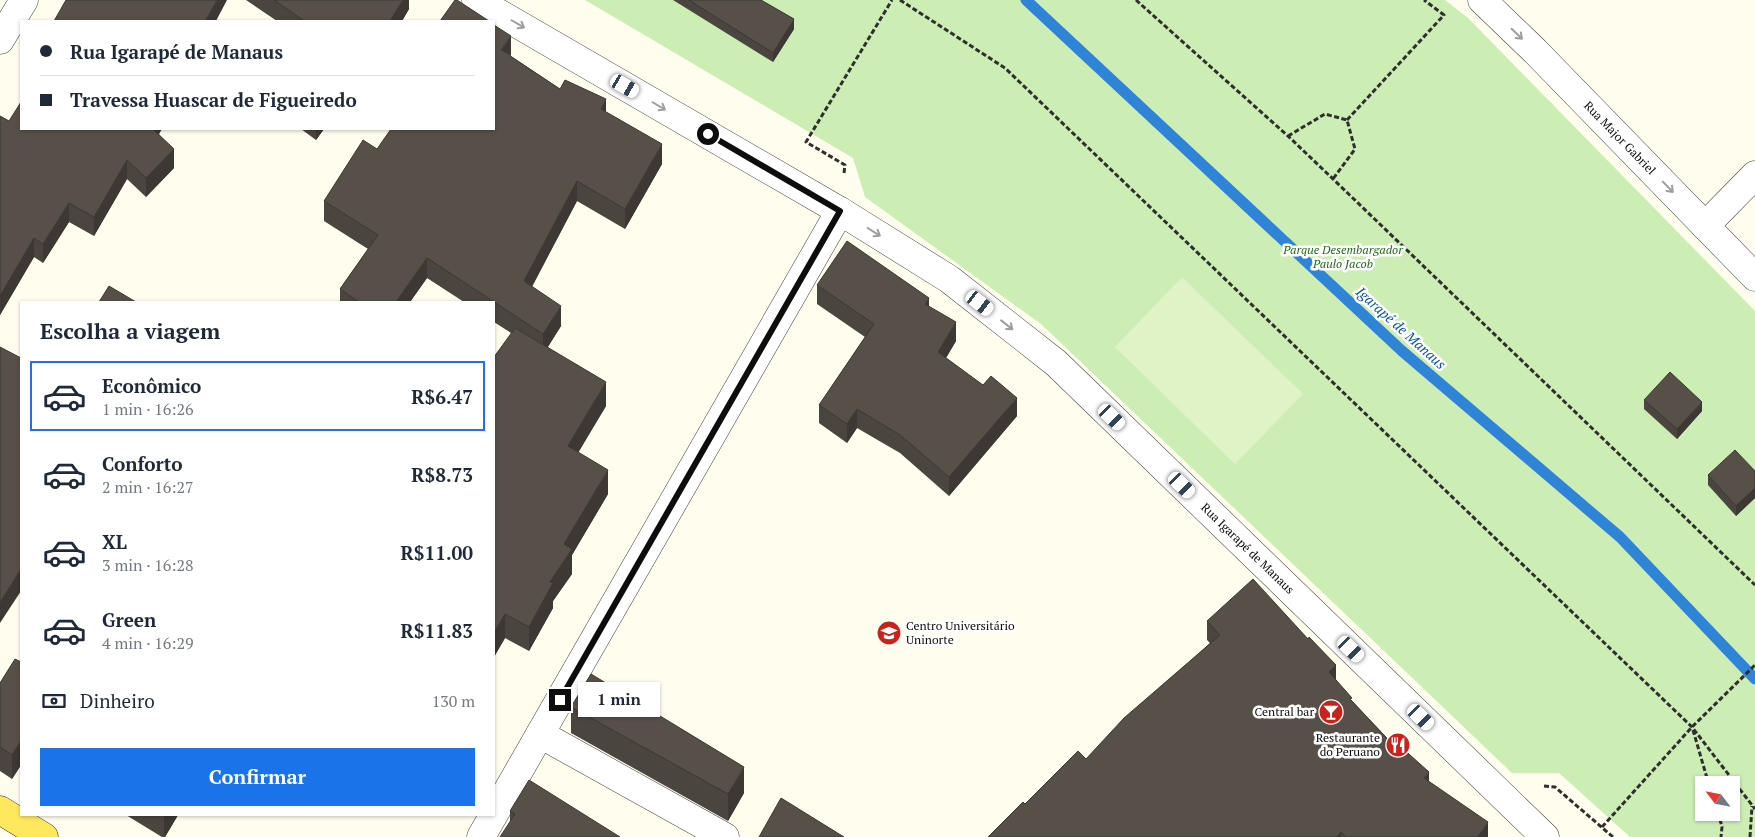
<!DOCTYPE html>
<html lang="pt">
<meta charset="utf-8">
<style>
:root{--surface:#fff;--page:#f6f6f7;--text:#1f2937;--muted:#747a83;--line:#e0e1e3;--accent:#1a73e8}
body{margin:0;font-family:"PT Serif",serif;background:var(--page);color:var(--text);height:100vh;display:flex;flex-direction:column;font-size:19px;white-space:nowrap}
*{box-sizing:border-box;margin:0}
p{font-size:16px;color:var(--muted)}
.icon{flex:none;width:28px;height:28px;fill:none;stroke:currentColor;stroke-width:2;stroke-linecap:round;stroke-linejoin:round}
.map{position:relative;flex:1;overflow:hidden}
.drawer{position:absolute;left:20px;top:301px;width:475px;height:515px;display:flex;flex-direction:column;background:var(--surface);border-radius:0px;box-shadow:0 1px 4px #0004}
.drawer>*{flex:none}
.banner{position:absolute;left:20px;top:20px;width:475px;height:110px;border-radius:0px;box-shadow:0 1px 4px #0004;display:grid;align-content:center;height:110px;padding:0 20px;background:var(--surface)}
.needle{width:32px;rotate:302deg}
.fabs{position:absolute;left:1695px;top:776px;display:grid;gap:10px}
.fabs a{display:grid;place-items:center;width:45px;height:45px;border-radius:0px;background:var(--surface);box-shadow:0 1px 4px #0004;font-size:25px}
.end{position:absolute;width:22px;height:22px;margin:-11px;border:6px solid #0d0d0d;background:#fff;box-shadow:0 0 0 2px #fff}
.from{border-radius:50%}
.bubble{position:absolute;height:35px;border-radius:0px;background:var(--surface);box-shadow:0 1px 4px #0004;font-size:16px;font-weight:700;line-height:35px;text-align:center}
.car{position:absolute;width:15px;height:30px;margin:-15px -8px;border-radius:6px;box-shadow:0 0 4px 1px #0007;background:linear-gradient(#fff 24%,#345 0 40%,#fff 0 76%,#345 0 86%,#fff 0)}
.banner b{display:flex;align-items:center;gap:18px;height:48px;font-size:19px}
.banner b+b{border-top:1px solid var(--line)}
.banner i{width:12px;height:12px;background:var(--text)}
ul{padding:0;list-style:none}
li{display:flex;align-items:center;gap:15px;height:70px;margin:0 10px 8px;padding:0 10px;border:2px solid transparent;border-radius:0px}
li div{flex:1}
li b{display:block;font-size:19px}
li em{font-style:normal;font-weight:700}
li.active{border-color:var(--accent)}
li>.icon{width:45px;height:45px;stroke-width:1.5}
h2{padding:0 20px;font-size:22px;line-height:60px}
.pay{display:flex;align-items:center;gap:12px;height:55px;padding:0 20px;font-size:19px}
.pay p{margin-inline-start:auto}
.primary-button{display:flex;gap:10px;margin-top:auto;padding:10px 20px}
.primary-button a{flex:1;height:58px;border-radius:0px;background:var(--accent);color:#fff;font-size:20px;font-weight:700;line-height:58px;text-align:center}
.map>svg:first-child{display:block}
.green{fill:#ccedb4;fill-rule:evenodd}
.pitch{fill:#e0f3c7}
.lines{fill:none;stroke-linecap:round;stroke-linejoin:round}
.stream{stroke:#3084d7;stroke-width:11}
.minor-casing{stroke:#404040;stroke-width:29}
.major-casing{stroke:#1e1e1e;stroke-width:29}
.path{stroke:#2f2f2f;stroke-width:3;stroke-dasharray:5 2.5;stroke-linecap:butt}
.minor{stroke:#fff;stroke-width:28}
.major{stroke:#ffe75e;stroke-width:28}
.wall{fill:#4b453f}
.shaded-wall{fill:#3d3833}
.building{fill:#575049;stroke:#3d3833}
.oneway{stroke:#9e9e9e}
.route{stroke:#0d0d0d;stroke-width:6}
.labels{text-anchor:middle;stroke-width:5;stroke-linejoin:round;paint-order:stroke}
.street-label{font-size:12px;fill:#0d0d0d;stroke:#fff}
.park-label{font-size:12px;font-style:italic;fill:#226a19;stroke:#fff}
.poi-label{font-size:12px;fill:#0d0d0d;stroke:#fff;text-anchor:end}
.water-label{font-size:14px;font-style:italic;fill:#0d56a9;stroke:#fff}
</style>
<div class="map">
<svg width="1755" height="837" viewBox="0 0 1755 837">
<rect width="100%" height="100%" fill="#fffdee"/>
<!-- green -->
<path class="green" d="M585 0H1445L1468 18 1755 311V837H1630L1559 773H1512L1041 324 865 197 853 158ZM1704 785H1731V812H1704Z"/>
<!-- pitch -->
<path class="pitch" d="M1182 277 1303 394 1235 464 1115 347Z"/>
<g class="lines">
<!-- stream -->
<path class="stream" d="M1026 0 1402 351 1620 537 1755 679"/>
<defs>
<g id="minor">
<path id="s1" d="M476 0 840 211 949 279 1056 363 1545 837"/>
<path id="s2" d="M1482 0 1535 51 1755 277"/>
<path d="M0 40 24 0"/>
<path d="M1705 226 1755 175"/>
<path d="M540 734 725 837"/>
<path d="M481 837 840 211"/>
</g>
<path id="major" d="M0 810 44 837"/>
</defs>
<!-- minor casing -->
<use href="#minor" class="minor-casing"/>
<!-- major casing -->
<use href="#major" class="major-casing"/>
<!-- path -->
<path class="path" d="M900 0 1005 68 1692 727 1755 809
M1136 0 1288 136 1333 179 1755 585
M1347 120 1444 15 1424 0
M1288 136 1325 114 1347 120 1355 149 1333 179
M844 173 845 165 806 142 892 0
M1693 730 1709 785
M1544 786 1555 787 1613 837
M1718 812 1722 827 1721 837
M1602 827 1692 727 1755 665
M1750 837 1752 806"/>
<!-- minor -->
<use href="#minor" class="minor"/>
<!-- major -->
<use href="#major" class="major"/>
</g>
<!-- wall -->
<path class="wall" d="M246 0H409V9L402 21H277Z
M673 0H761L794 29 773 62Z
M511 56 560 89 606 112 662 164 625 229 577 201 532 287 561 326 548 347 606 406 578 452 608 494 572 555V574L553 601V608L529 651 505 638 494 657 511 333 494 322V302H464L427 278 410 302H340V289L368 249 324 221V201L377 149Z
M0 116 9 121 159 134 174 168 146 197 127 179 94 236 69 222 43 263 34 257 0 315Z
M301 129H324L316 140Z
M817 285 929 306 956 341 946 358 1017 416 949 496 900 453 857 428 847 443 819 423V405L865 337 817 304Z
M1644 400 1702 411 1677 439 1644 409Z
M1755 471V498L1736 516 1708 485V475Z
M1207 621 1336 680 1352 701 1429 782 1488 837H988L1025 804 1086 759 1210 643 1207 640Z
M21 662V765L12 779 0 771V683Z
M571 707 744 793 728 821 571 733Z
M510 811 620 837 510 822Z
M126 815H178L165 837H162Z"/>
<!-- shaded-wall -->
<path class="shaded-wall" d="M217 0H227L216 21H205Z
M403 0H409V9L402 21H390Z
M794 19V29L773 62V53Z
M511 36V56L501 50Z
M606 99V118L601 109Z
M152 129H162L152 146Z
M316 129H324L316 140Z
M662 144V164L625 229V209Z
M174 149V168L146 197V178Z
M127 160V179L94 236V217Z
M577 181V201L524 301V281Z
M69 203V222L43 263V244Z
M34 238V257L0 315V296Z
M427 258V278L410 302H396Z
M929 298V317L925 304Z
M561 306V326L543 354V334Z
M956 322V341L938 371V352Z
M606 382V406L568 470V446Z
M1017 398V416L949 496V477Z
M1702 402V411L1677 439V429Z
M857 409V428L847 443V424Z
M608 470V494L572 555V574L553 601V608L529 651V627L550 582 564 544Z
M1755 488V498L1736 516V506Z
M21 569V591L0 623V602Z
M505 614V638L494 657V633Z
M1336 665V684L1329 672Z
M21 741V765L12 779V755Z
M744 767V793L728 821V794Z
M1429 772V791L1424 778Z
M164 815H178L165 837H164Z
M1488 822V837H1478Z
M1341 832V837H1337Z"/>
<!-- building -->
<path class="building" d="M66 0H217L205 21H54Z
M274 0H403L390 21H302L303 20Z
M455 0H457L489 21H440Z
M689 0H761L794 19 773 53Z
M494 25 511 36 501 50 560 89 565 80 606 99 601 109 662 144 625 209 577 181 524 281 561 306 543 334 427 258 396 302H359L340 289 378 235 324 201 363 140 377 149 391 129H494Z
M21 102V129H153L174 149 146 178 127 160 94 217 69 203 43 244 34 238 0 296V116L9 121Z
M847 241 929 298 925 304 956 322 938 352 983 385 991 376 1017 398 949 477 900 435 857 409 847 424 819 405 874 324 817 285Z
M109 286 136 302H99Z
M515 328 606 382 568 446 608 470 564 544 572 549 550 582 553 583 529 627 505 614 494 633V357Z
M0 347 21 358V569L0 602Z
M1670 372 1702 402 1677 429 1644 400Z
M1735 450 1755 471V488L1736 506 1708 475Z
M1253 579 1308 639 1309 637 1336 665 1329 672 1352 698 1350 699 1397 749 1400 746 1429 772 1424 778 1488 822 1478 837H1346L1341 832 1337 837H988L1023 802 1025 804 1078 751 1086 759 1124 718 1220 635 1207 621Z
M15 659 21 662V741L12 755 0 747V683Z
M591 674 744 767 728 794 571 707Z
M529 780 620 837H500L515 814 510 811Z
M781 798 844 837H759Z"/>
<!-- one-way arrows -->
<defs><path id="oneway-shaft" d="M-6 0H5M1.5-3L5.5 0L1.5 3" fill="none" stroke-width="1.6" stroke-linecap="round" stroke-linejoin="round" transform="scale(1.25)"/></defs>
<g class="oneway">
<use href="#oneway-shaft" transform="translate(518 24) rotate(30)"/>
<use href="#oneway-shaft" transform="translate(1517 34) rotate(44)"/>
<use href="#oneway-shaft" transform="translate(659 106) rotate(30)"/>
<use href="#oneway-shaft" transform="translate(1668 187) rotate(46)"/>
<use href="#oneway-shaft" transform="translate(874 232) rotate(32)"/>
<use href="#oneway-shaft" transform="translate(1007 325) rotate(38)"/>
</g>
<g class="lines">
<!-- route -->
<path class="route" d="M560 700 840 211 708 134"/>
</g>
<!-- icons -->
<defs>
<symbol id="university-disc" viewBox="-11 -11 22 22"><circle r="9.5" fill="#c8231b" stroke="#fff"/><path d="M0-5L7-2L0 1L-7-2ZM-4 1L0 2.5L4 1V4Q0 6-4 4Z" fill="#fff"/></symbol>
<symbol id="bar-disc" viewBox="-11 -11 22 22"><circle r="9.5" fill="#c8231b" stroke="#fff"/><path d="M-6-5H6L.8 .8V4.5H3.5V6h-7V4.5H-.8V.8Z" fill="#fff"/></symbol>
<symbol id="restaurant-disc" viewBox="-11 -11 22 22"><circle r="9.5" fill="#c8231b" stroke="#fff"/><path d="M-5-6h1v4h1v-4h1v4h1v-4h1v5L-1.5 .5V6h-2V.5L-5-1ZM5-6V6H3V1.5H1.5Q1.5-4 5-6Z" fill="#fff"/></symbol>
</defs>
<g fill-rule="evenodd">
<use href="#university-disc" x="875" y="619" width="28" height="28"/>
<use href="#bar-disc" x="1317" y="698" width="28" height="28"/>
<use href="#restaurant-disc" x="1384" y="731" width="28" height="28"/>
</g>
<g class="labels">
<!-- street labels -->
<g class="street-label">
<text dy="4" stroke="none"><textPath href="#s2" startOffset="195">Rua Major Gabriel</textPath></text>
<text dy="4" stroke="none"><textPath href="#s1" startOffset="952">Rua Igarapé de Manaus</textPath></text>
</g>
<!-- park labels -->
<g class="park-label">
<text x="1343" y="254">Parque Desembargador<tspan x="1343" dy="14">Paulo Jacob</tspan></text>
</g>
<!-- poi labels -->
<g class="poi-label">
<text x="906" y="630" text-anchor="start">Centro Universitário<tspan x="906" dy="14">Uninorte</tspan></text>
<text x="1314" y="716">Central bar</text>
<text x="1380" y="742">Restaurante<tspan x="1380" dy="14">do Peruano</tspan></text>
</g>
<!-- water labels -->
<g class="water-label">
<text transform="translate(1401 328) rotate(42)" y="5">Igarapé de Manaus</text>
</g>
</g>
</svg>
<div class="fabs">
<a><svg class="needle" viewBox="-14 -14 28 28"><path d="M0-13l5 13h-10z" fill="#e53935"/><path d="M0 13l5-13h-10z" fill="#747a83"/></svg></a>
</div>
<i class="end from" style="left:708px;top:134px"></i>
<i class="end" style="left:560px;top:700px"></i>
<div class="bubble" style="left:578px;top:682px;width:82px">1 min</div>
<i class="car" style="left:625px;top:86px;rotate:120deg"></i>
<i class="car" style="left:980px;top:303px;rotate:128deg"></i>
<i class="car" style="left:1112px;top:417px;rotate:134deg"></i>
<i class="car" style="left:1182px;top:485px;rotate:134deg"></i>
<i class="car" style="left:1351px;top:649px;rotate:134deg"></i>
<i class="car" style="left:1421px;top:717px;rotate:134deg"></i>
<div class="banner">
<b><i class="from"></i>Rua Igarapé de Manaus</b>
<b><i></i>Travessa Huascar de Figueiredo</b>
</div>
<section class="drawer">
<h2>Escolha a viagem</h2>
<ul>
<li class="active"><svg class="icon" aria-label="car" viewBox="0 0 24 24"><path d="M5 17H2v-5l4-1 3-4h7l3 4 3 1v5h-3M9 17h6M6 11h13"/><circle cx="7" cy="17" r="2"/><circle cx="17" cy="17" r="2"/></svg><div><b>Econômico</b><p>1 min · 16:26</p></div><em>R$6.47</em></li>
<li><svg class="icon" aria-label="car" viewBox="0 0 24 24"><path d="M5 17H2v-5l4-1 3-4h7l3 4 3 1v5h-3M9 17h6M6 11h13"/><circle cx="7" cy="17" r="2"/><circle cx="17" cy="17" r="2"/></svg><div><b>Conforto</b><p>2 min · 16:27</p></div><em>R$8.73</em></li>
<li><svg class="icon" aria-label="car" viewBox="0 0 24 24"><path d="M5 17H2v-5l4-1 3-4h7l3 4 3 1v5h-3M9 17h6M6 11h13"/><circle cx="7" cy="17" r="2"/><circle cx="17" cy="17" r="2"/></svg><div><b>XL</b><p>3 min · 16:28</p></div><em>R$11.00</em></li>
<li><svg class="icon" aria-label="car" viewBox="0 0 24 24"><path d="M5 17H2v-5l4-1 3-4h7l3 4 3 1v5h-3M9 17h6M6 11h13"/><circle cx="7" cy="17" r="2"/><circle cx="17" cy="17" r="2"/></svg><div><b>Green</b><p>4 min · 16:29</p></div><em>R$11.83</em></li>
</ul>
<div class="pay"><svg class="icon" aria-label="cash" viewBox="0 0 24 24"><path d="M3 7h18v10H3z"/><circle cx="12" cy="12" r="2"/></svg>Dinheiro<p>130 m</p></div>
<div class="primary-button"><a>Confirmar</a></div>
</section>
</div>
